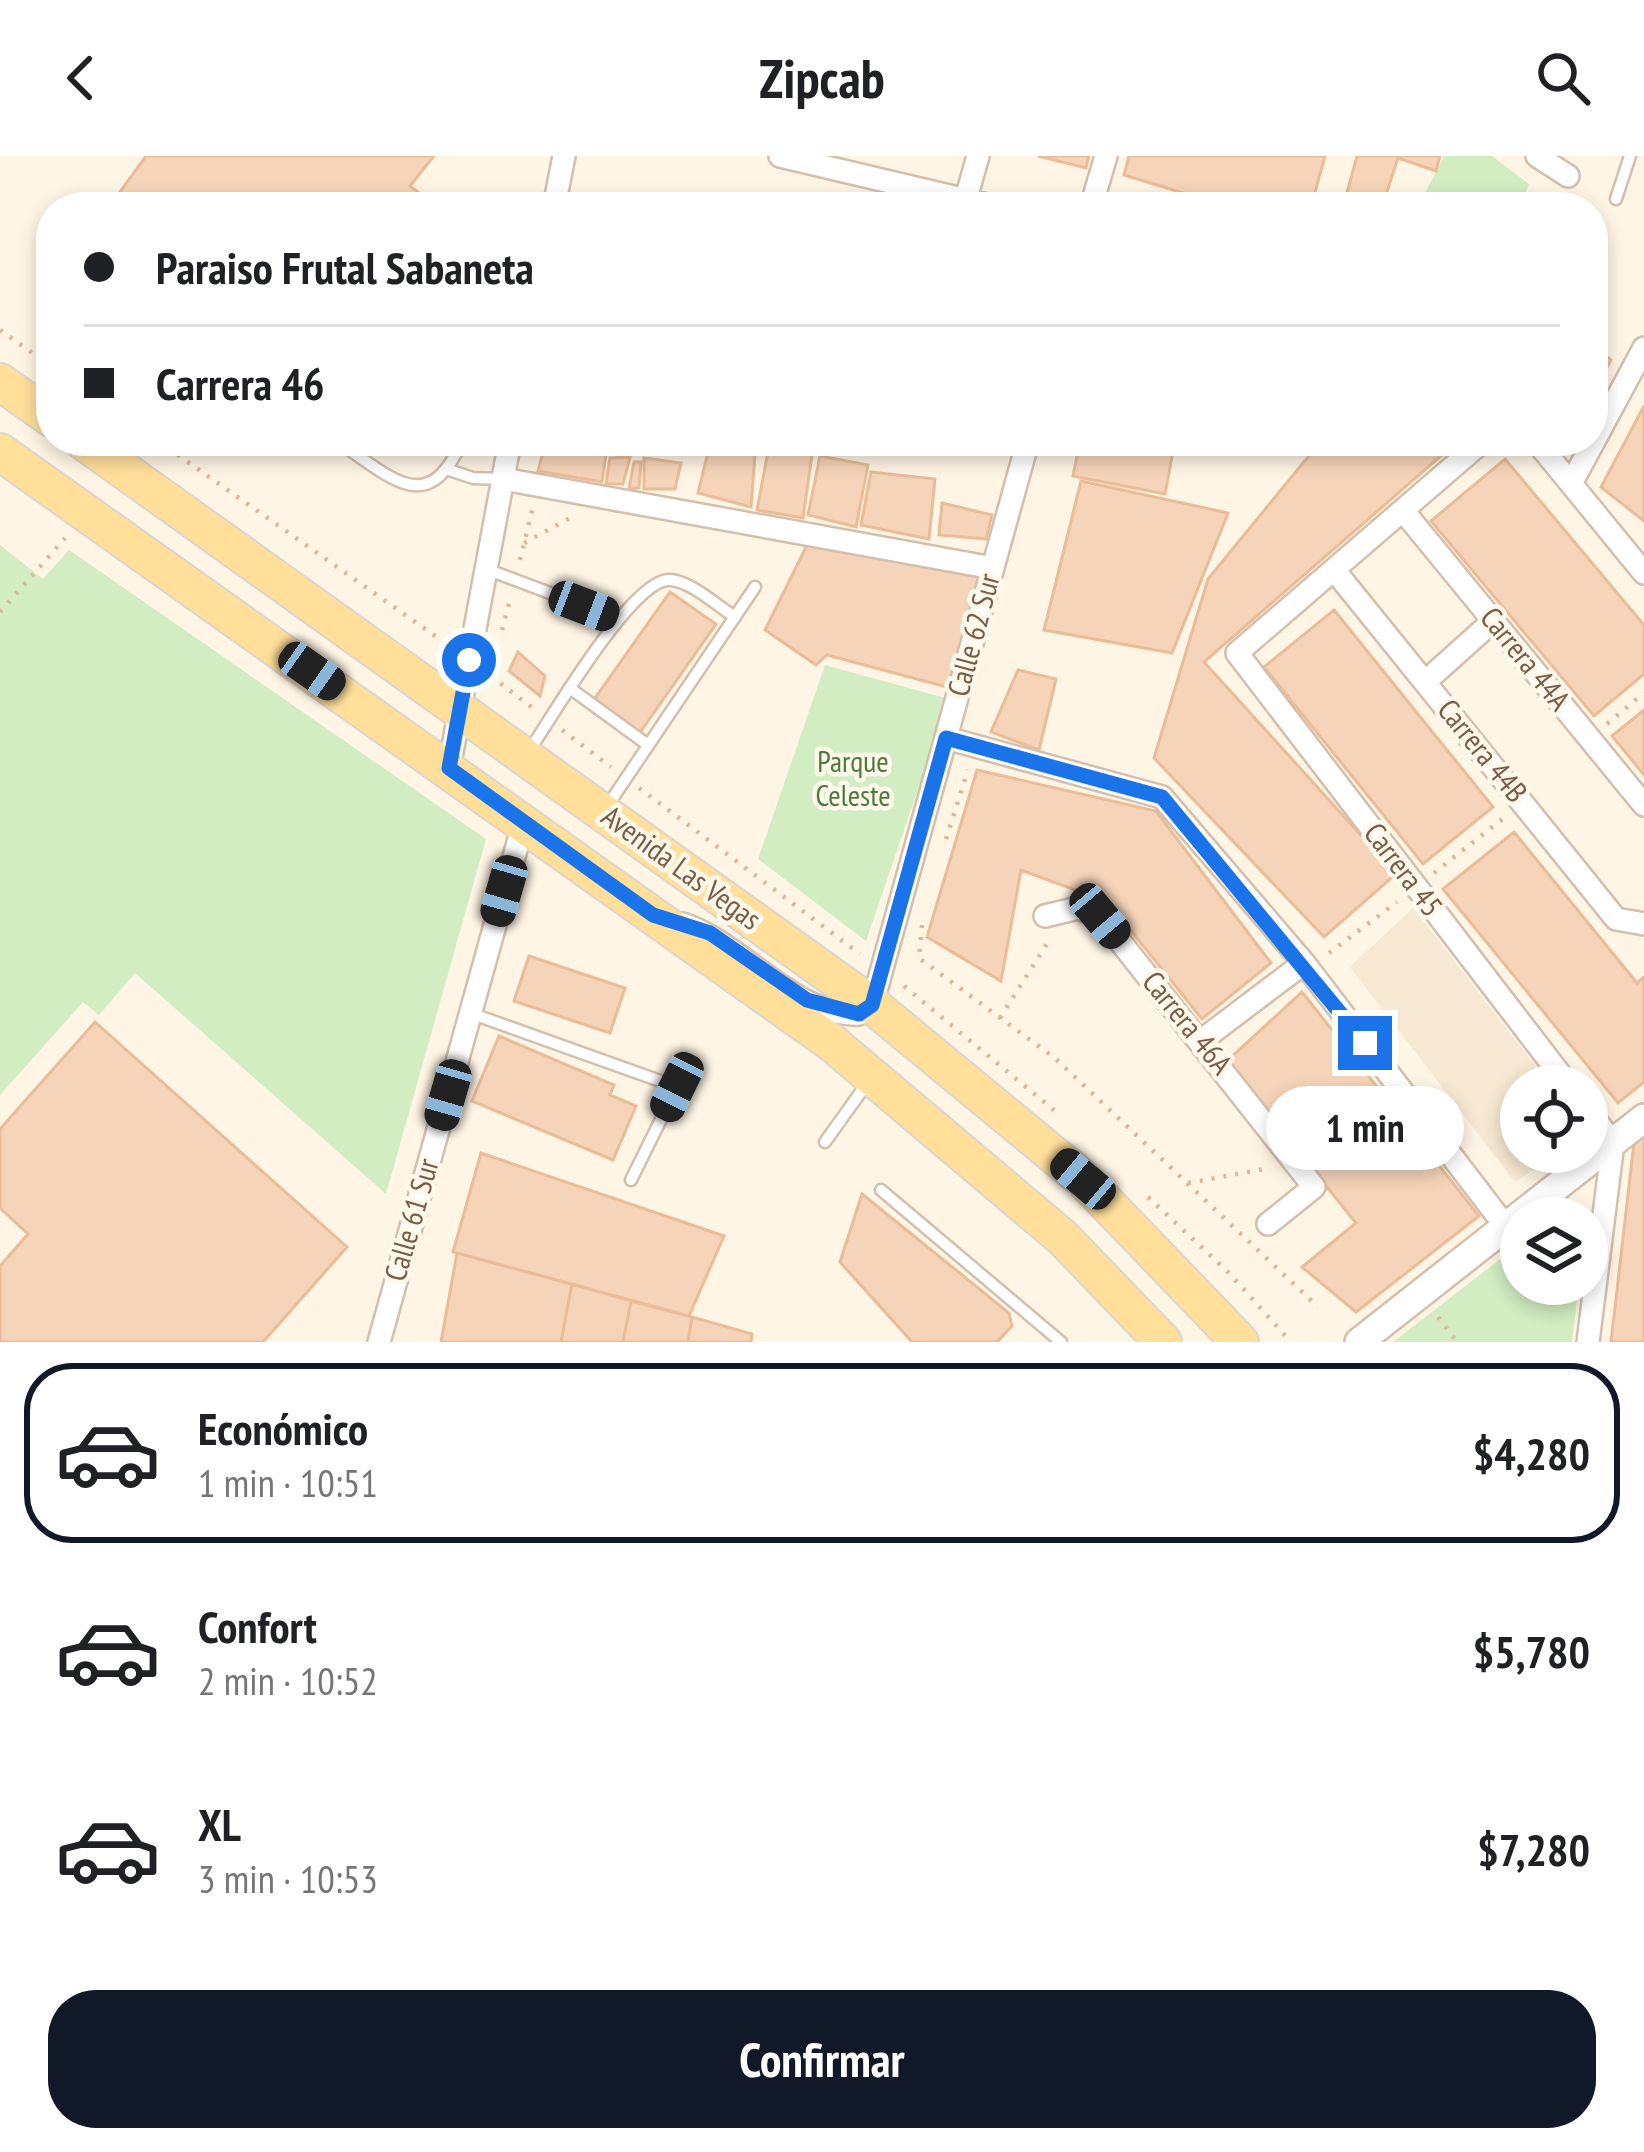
<!DOCTYPE html>
<html lang="es">
<meta charset="utf-8">
<style>
:root{--surface:#fff;--page:#f2f2f2;--text:#202124;--muted:#757577;--line:#e0e0e0;--accent:#111827}
body{margin:0;font-family:"PT Sans Narrow",sans-serif;background:var(--page);color:var(--text);height:100vh;display:flex;flex-direction:column;font-size:45px;white-space:nowrap}
*{box-sizing:border-box;margin:0}
p{font-size:39px;color:var(--muted)}
.icon{flex:none;width:66px;height:66px;fill:none;stroke:currentColor;stroke-width:2;stroke-linecap:round;stroke-linejoin:round}
.map{position:relative;height:1186px;overflow:hidden}
.sheet{display:flex;flex-direction:column;background:var(--surface);flex:1}
.sheet>*{flex:none}
.top-card{position:absolute;left:36px;top:36px;width:1572px;height:264px;border-radius:48px;box-shadow:0 6px 18px #0003;display:grid;align-content:center;height:264px;padding:0 48px;background:var(--surface)}
.buttons{position:absolute;left:1500px;top:909px;display:grid;gap:24px}
.buttons a{display:grid;place-items:center;width:108px;height:108px;border-radius:50%;background:var(--surface);box-shadow:0 6px 18px #0003;font-size:60px}
.end{position:absolute;width:54px;height:54px;margin:-27px;border:15px solid #1a73e8;background:#fff;box-shadow:0 0 0 6px #fff}
.from{border-radius:50%}
.bubble{position:absolute;height:84px;border-radius:42px;background:var(--surface);box-shadow:0 6px 18px #0003;font-size:39px;font-weight:800;line-height:84px;text-align:center}
.car{position:absolute;width:36px;height:72px;margin:-36px -18px;border-radius:15px;box-shadow:0 0 9px 3px #0007;background:linear-gradient(#222 24%,#8ab4d8 0 40%,#222 0 76%,#8ab4d8 0 86%,#222 0)}
.top-card b{display:flex;align-items:center;gap:42px;height:114px;font-size:45px}
.top-card b+b{border-top:3px solid var(--line)}
.top-card i{width:30px;height:30px;background:var(--text)}
ul{padding:21px 0 0;list-style:none}
li{display:flex;align-items:center;gap:36px;height:180px;margin:0 24px 18px;padding:0 24px;border:6px solid transparent;border-radius:48px}
li div{flex:1}
li b{display:block;font-size:45px}
li em{font-style:normal;font-weight:800}
li.on{border-color:var(--accent)}
li>.icon{width:108px;height:108px;stroke-width:1.5}
.action{display:flex;gap:24px;margin-top:auto;padding:24px 48px}
.action a{flex:1;height:138px;border-radius:48px;background:var(--accent);color:#fff;font-size:48px;font-weight:800;line-height:138px;text-align:center}
header{display:flex;justify-content:space-between;align-items:center;height:156px;padding:0 48px;background:var(--surface);font-size:54px;font-weight:800}
.map>svg:first-child{display:block}
.residential{fill:#f6e8d2}
.green{fill:#d1edc1}
.building{fill:#f6d4b9;stroke:#eabc98;stroke-width:3}
.lines{fill:none;stroke-linecap:round;stroke-linejoin:round}
.service-casing{stroke:#d3bfac;stroke-width:15}
.minor-casing{stroke:#d3bfac;stroke-width:26}
.tertiary-casing{stroke:#d3bfac;stroke-width:32}
.primary-casing{stroke:#dcd4cf;stroke-width:40}
.path{stroke:#dbb89c;stroke-width:4.5;stroke-dasharray:3 9;stroke-linecap:butt}
.service{stroke:#fff;stroke-width:10}
.minor{stroke:#fff;stroke-width:21}
.tertiary{stroke:#fff;stroke-width:27}
.primary{stroke:#ffdf9a;stroke-width:36}
.route{stroke:#1a73e8;stroke-width:15}
.labels{text-anchor:middle;stroke-width:9;stroke-linejoin:round;paint-order:stroke}
.street-label{font-size:30px;fill:#795b47;stroke:#fff9ec}
.park-label{font-size:30px;fill:#4b7a3c;stroke:#fff9ec}
</style>
<header><svg class="icon" aria-label="back" viewBox="0 0 24 24"><path d="M15 5l-7 7 7 7"/></svg>Zipcab<svg class="icon" aria-label="search" viewBox="0 0 24 24"><circle cx="10" cy="10" r="6"/><path d="M15 15l6 6"/></svg></header>
<div class="map">
<svg width="1644" height="1186" viewBox="0 0 1644 1186">
<rect width="100%" height="100%" fill="#fef5e4"/>
<!-- residential -->
<path class="residential" d="M1413 752 1551 930H1521V996H1560L1515 1026 1350 811Z"/>
<!-- green -->
<path class="green" d="M1444 0H1492L1529 28 1519 51H1418Z
M0 389 43 423 69 394 486 683 386 1038 135 817 99 859 83 846 0 939Z
M825 509 949 543 866 785 758 703Z
M1521 1087V1128H1579L1572 1186H1393Z"/>
<!-- building -->
<path class="building" d="M146 0H434L410 30 437 51H109Z
M1038 0H1089L1086 12Z
M1129 0H1325L1311 51H1229L1124 19Z
M1357 0H1440L1436 15 1398 2 1382 51H1343Z
M1593 190 1611 204 1593 239Z
M1644 250V365L1601 331Z
M546 285 607 292 602 326 538 315Z
M770 285H814L803 362 757 354Z
M1080 285H1175L1165 338 1073 320Z
M1321 285H1458L1204 506 1396 718 1324 781 1154 602 1208 423Z
M710 288 755 299 751 351 698 337Z
M820 300 868 309 856 371 808 359Z
M630 301 623 328H606L610 302Z
M644 302 681 307 675 333H644Z
M1505 303 1644 469V518L1594 560 1431 365Z
M634 306H641L639 332 629 333Z
M871 316 935 323 929 383 861 369Z
M1081 325 1228 357 1172 497 1044 474Z
M942 347 992 359 986 383 939 379Z
M808 387 980 420 950 532 827 499 816 509 765 474Z
M670 436 716 468 639 578 593 545Z
M1334 454 1493 651 1423 708 1264 511Z
M518 496 545 520 540 540 509 515Z
M1018 514 1056 523 1039 594 991 576Z
M1644 554V619L1612 580Z
M977 614 1156 655 1271 807 1202 863 1108 746 1021 714 1001 825 927 781Z
M1514 676 1637 827 1644 821V926L1618 947 1443 733Z
M529 800 625 832 610 877 514 845Z
M1302 836 1479 1060 1356 1156 1302 1111 1356 1067 1226 906Z
M95 866 347 1091 263 1186H0V1110L28 1078 0 1052V973Z
M499 880 614 929 610 939 636 950 613 1004 472 945Z
M1635 978 1644 979V1186H1611Z
M481 997 724 1080 689 1160 453 1096Z
M862 1038 1009 1157 1012 1170 997 1186H912L840 1106Z
M457 1097 572 1128 561 1186H441Z
M572 1128 631 1145 623 1186H561Z
M631 1145 692 1161 688 1186H623Z
M692 1161 752 1178 751 1186H688Z"/>
<g class="lines">
<defs>
<path id="service" d="M1616 43 1630 0
M336 285C390 319 427 365 462 285
M449 314 473 322 503 323
M486 413 619 463
M571 533 648 589
M529 595C551 563 633 421 670 424 691 425 717 450 735 461
M606 652 755 431
M470 857 677 931 631 1024
M825 986 868 926
M881 1034 1061 1186"/>
<path id="minor" d="M780 0 996 51
M1537 0 1568 20
M965 46 978 0
M554 51 564 0
M1091 51 1106 0
M1483 285 1237 497 1569 930
M1536 285 1644 417
M503 323 993 412
M1573 324 1644 192
M1405 357 1644 649
M1335 415 1616 763 1644 768
M1425 526 1493 465
M946 582 1162 641 1304 807 1506 1071
M449 612 510 285
M1045 760 1078 752 1100 760 1314 1031 1268 1068
M683 768C742 787 794 862 859 858L872 849 1028 285
M1202 884 1304 807
M1587 953 1613 987 1588 1186
M379 1186 524 665"/>
<path id="tertiary" d="M1359 1186 1644 962"/>
<path id="primary" d="M0 226 51 262
M83 285 872 849 1083 1023 1240 1186
M0 296 832 887 1063 1082 1163 1186"/>
</defs>
<!-- service casing -->
<use href="#service" class="service-casing"/>
<!-- minor casing -->
<use href="#minor" class="minor-casing"/>
<!-- tertiary casing -->
<use href="#tertiary" class="tertiary-casing"/>
<!-- primary casing -->
<use href="#primary" class="primary-casing"/>
<!-- path -->
<path class="path" d="M0 174 51 210
M158 285 448 489
M524 387 572 361
M520 404 533 351
M0 456 65 382
M502 474 510 444
M491 520 534 553
M1607 568 1644 537
M562 574 611 611
M639 632 860 798
M946 683 968 614
M1434 717 1505 661
M922 769 919 802 1056 903 1318 1151
M1329 797 1397 746
M904 830 1061 960
M1000 862 1048 786
M1188 1027 1270 1012
M1148 1041 1229 1117 1291 1186
M1438 1161 1457 1186"/>
<!-- service -->
<use href="#service" class="service"/>
<!-- minor -->
<use href="#minor" class="minor"/>
<!-- tertiary -->
<use href="#tertiary" class="tertiary"/>
<!-- primary -->
<use href="#primary" class="primary"/>
</g>
<g class="lines">
<!-- route -->
<path class="route" d="M469 504 449 612 653 759 710 777 807 844 859 858 872 849 946 582 1162 641 1365 887"/>
</g>
<g class="labels">
<!-- street labels -->
<g class="street-label">
<text transform="translate(974 479) rotate(-75)" y="10">Calle 62 Sur</text>
<text transform="translate(1525 503) rotate(51)" y="10">Carrera 44A</text>
<text transform="translate(1482 595) rotate(51)" y="10">Carrera 44B</text>
<text transform="translate(681 712) rotate(36)" y="10">Avenida Las Vegas</text>
<text transform="translate(1403 714) rotate(53)" y="10">Carrera 45</text>
<text transform="translate(1187 867) rotate(51)" y="10">Carrera 46A</text>
<text transform="translate(412 1064) rotate(-74)" y="10">Calle 61 Sur</text>
</g>
<!-- park labels -->
<g class="park-label">
<text x="853" y="616">Parque<tspan x="853" dy="34">Celeste</tspan></text>
</g>
</g>
</svg>
<div class="buttons">
<a><svg class="icon" aria-label="locate" viewBox="0 0 24 24"><circle cx="12" cy="12" r="6"/><path d="M12 2v4M12 18v4M2 12h4M18 12h4"/></svg></a>
<a><svg class="icon" aria-label="layers" viewBox="0 0 24 24"><path d="M12 4l9 5-9 5-9-5zM3 14l9 5 9-5"/></svg></a>
</div>
<i class="end from" style="left:469px;top:504px"></i>
<i class="end" style="left:1365px;top:887px"></i>
<div class="bubble" style="left:1266px;top:930px;width:198px">1 min</div>
<i class="car" style="left:584px;top:450px;rotate:111deg"></i>
<i class="car" style="left:312px;top:515px;rotate:125deg"></i>
<i class="car" style="left:504px;top:735px;rotate:196deg"></i>
<i class="car" style="left:1100px;top:760px;rotate:140deg"></i>
<i class="car" style="left:677px;top:931px;rotate:206deg"></i>
<i class="car" style="left:448px;top:939px;rotate:196deg"></i>
<i class="car" style="left:1083px;top:1023px;rotate:310deg"></i>
<div class="top-card">
<b><i class="from"></i>Paraiso Frutal Sabaneta</b>
<b><i></i>Carrera 46</b>
</div>
</div>
<section class="sheet">
<ul>
<li class="on"><svg class="icon" aria-label="car" viewBox="0 0 24 24"><path d="M5 17H2v-5l4-1 3-4h7l3 4 3 1v5h-3M9 17h6M6 11h13"/><circle cx="7" cy="17" r="2"/><circle cx="17" cy="17" r="2"/></svg><div><b>Económico</b><p>1 min · 10:51</p></div><em>$4,280</em></li>
<li><svg class="icon" aria-label="car" viewBox="0 0 24 24"><path d="M5 17H2v-5l4-1 3-4h7l3 4 3 1v5h-3M9 17h6M6 11h13"/><circle cx="7" cy="17" r="2"/><circle cx="17" cy="17" r="2"/></svg><div><b>Confort</b><p>2 min · 10:52</p></div><em>$5,780</em></li>
<li><svg class="icon" aria-label="car" viewBox="0 0 24 24"><path d="M5 17H2v-5l4-1 3-4h7l3 4 3 1v5h-3M9 17h6M6 11h13"/><circle cx="7" cy="17" r="2"/><circle cx="17" cy="17" r="2"/></svg><div><b>XL</b><p>3 min · 10:53</p></div><em>$7,280</em></li>
</ul>
<div class="action"><a>Confirmar</a></div>
</section>
